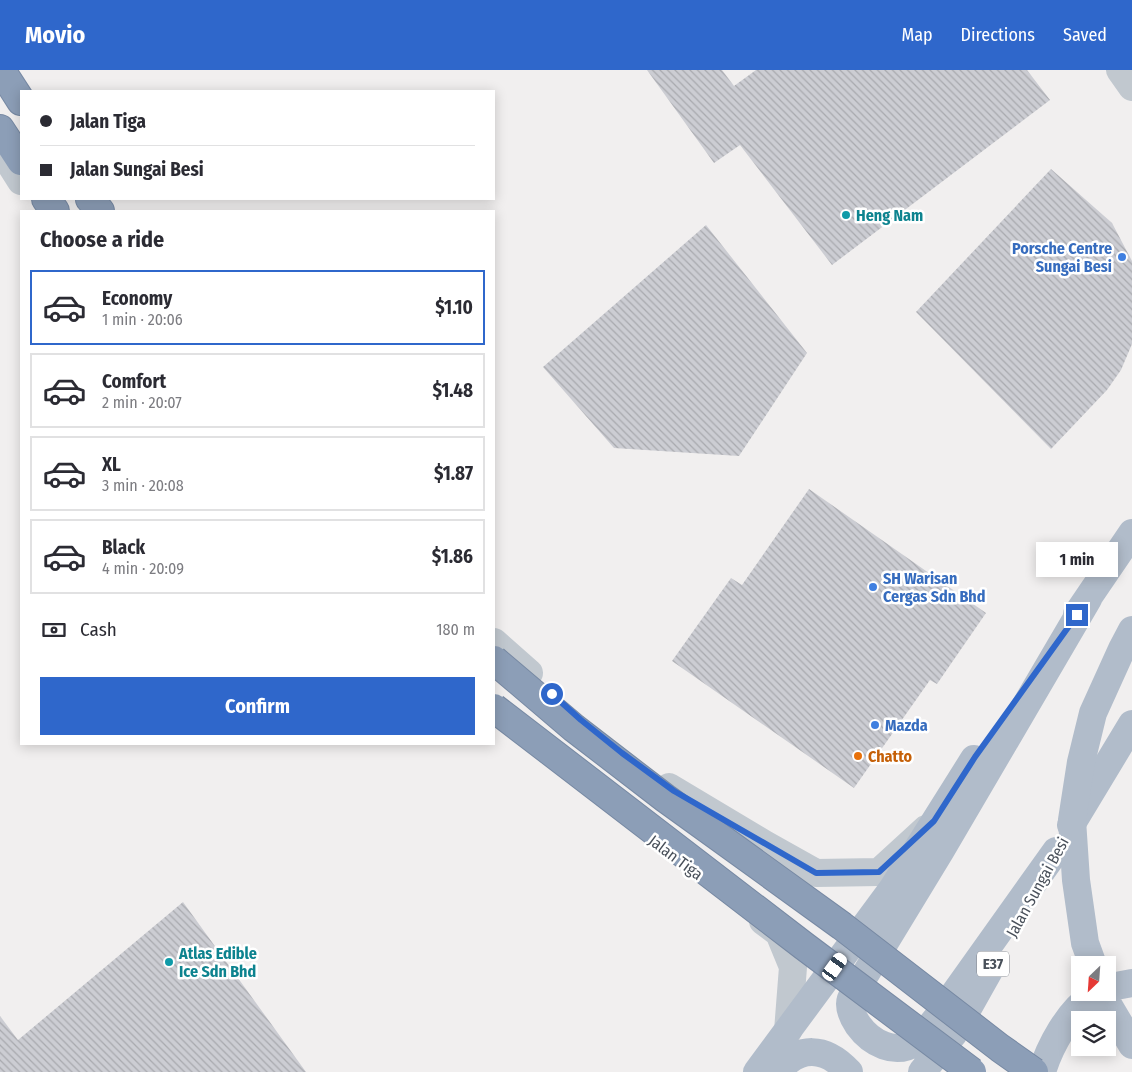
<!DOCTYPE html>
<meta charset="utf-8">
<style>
:root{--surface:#fff;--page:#f7f7f7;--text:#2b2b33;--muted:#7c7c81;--line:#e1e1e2;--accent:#2f67cb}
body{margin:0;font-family:"Fira Sans Condensed",sans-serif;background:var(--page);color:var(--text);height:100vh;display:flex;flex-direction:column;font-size:19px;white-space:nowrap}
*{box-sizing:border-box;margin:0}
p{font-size:16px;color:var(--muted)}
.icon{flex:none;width:28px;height:28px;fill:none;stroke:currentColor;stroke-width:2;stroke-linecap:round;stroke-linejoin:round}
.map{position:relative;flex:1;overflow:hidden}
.side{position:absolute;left:20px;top:140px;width:475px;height:535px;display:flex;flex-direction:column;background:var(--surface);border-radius:0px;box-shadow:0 2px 12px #0003}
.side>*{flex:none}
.top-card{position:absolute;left:20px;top:20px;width:475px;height:110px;border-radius:0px;box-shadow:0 2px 12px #0003;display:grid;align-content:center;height:110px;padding:0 20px;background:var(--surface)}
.needle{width:32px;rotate:205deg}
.tools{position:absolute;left:1071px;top:886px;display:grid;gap:10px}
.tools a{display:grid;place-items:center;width:45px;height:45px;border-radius:0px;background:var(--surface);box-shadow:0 2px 12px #0003;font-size:25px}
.end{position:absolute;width:22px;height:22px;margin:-11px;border:6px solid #2f67cb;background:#fff;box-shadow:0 0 0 2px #fff}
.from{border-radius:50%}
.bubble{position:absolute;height:35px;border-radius:0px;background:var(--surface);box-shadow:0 2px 12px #0003;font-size:16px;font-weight:700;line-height:35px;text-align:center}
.car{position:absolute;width:15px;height:30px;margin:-15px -8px;border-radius:6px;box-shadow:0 0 4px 1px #0007;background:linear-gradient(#fff 24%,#345 0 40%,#fff 0 76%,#345 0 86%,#fff 0)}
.top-card b{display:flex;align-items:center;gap:18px;height:48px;font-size:19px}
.top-card b+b{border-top:1px solid var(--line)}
.top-card i{width:12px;height:12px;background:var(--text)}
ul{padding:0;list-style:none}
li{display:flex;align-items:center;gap:15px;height:75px;margin:0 10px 8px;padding:0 10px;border:2px solid var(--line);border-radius:0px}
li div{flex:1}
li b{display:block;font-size:19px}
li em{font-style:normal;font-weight:700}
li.current{border-color:var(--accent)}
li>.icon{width:45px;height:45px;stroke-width:1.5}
h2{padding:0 20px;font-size:22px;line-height:60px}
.pay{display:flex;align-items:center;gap:12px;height:55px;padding:0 20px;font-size:19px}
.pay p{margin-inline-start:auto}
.action{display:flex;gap:10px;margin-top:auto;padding:10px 20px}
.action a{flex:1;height:58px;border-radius:0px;background:var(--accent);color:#fff;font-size:20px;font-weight:700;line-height:58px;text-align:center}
header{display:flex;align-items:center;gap:30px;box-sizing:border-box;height:70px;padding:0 25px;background:var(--accent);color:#fff}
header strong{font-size:24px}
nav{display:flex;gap:28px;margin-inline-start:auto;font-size:18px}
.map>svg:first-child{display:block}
.building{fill:url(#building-back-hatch)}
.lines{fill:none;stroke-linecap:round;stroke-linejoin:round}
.highway-casing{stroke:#7789a3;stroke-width:30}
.street{stroke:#c1c8cf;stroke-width:28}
.primary{stroke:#b1bcca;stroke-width:28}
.highway{stroke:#8c9eb7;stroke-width:28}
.highway-bridge-casing{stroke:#7789a3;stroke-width:30;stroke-linecap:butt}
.primary-bridge{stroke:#b1bcca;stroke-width:28}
.highway-bridge{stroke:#8c9eb7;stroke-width:28}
.route{stroke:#2f67cb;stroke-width:6}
.culture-dot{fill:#0f9aa8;stroke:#fff;stroke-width:2}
.shop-dot{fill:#3f7fe0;stroke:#fff;stroke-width:2}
.food-dot{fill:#e8710a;stroke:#fff;stroke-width:2}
.labels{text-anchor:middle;stroke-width:5;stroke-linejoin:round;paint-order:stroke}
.shield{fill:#fff;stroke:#80848c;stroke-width:1}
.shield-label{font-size:15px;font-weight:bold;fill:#49505a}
.culture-label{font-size:16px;font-weight:bold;fill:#0d838f;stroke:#fff;text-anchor:start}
.shop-label{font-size:16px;font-weight:bold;fill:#366cbe;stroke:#fff;text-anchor:start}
.food-label{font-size:16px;font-weight:bold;fill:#c56008;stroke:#fff;text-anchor:start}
.street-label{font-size:16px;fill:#49505a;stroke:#fff}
</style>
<header>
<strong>Movio</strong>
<nav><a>Map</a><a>Directions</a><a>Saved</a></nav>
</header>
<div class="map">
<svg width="1132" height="1002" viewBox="0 0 1132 1002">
<defs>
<pattern id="building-back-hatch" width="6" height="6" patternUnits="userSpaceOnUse" patternTransform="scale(1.25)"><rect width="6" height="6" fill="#cccdd3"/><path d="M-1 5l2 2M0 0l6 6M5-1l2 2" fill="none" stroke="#a8a9ae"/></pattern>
</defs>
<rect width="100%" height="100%" fill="#f1efef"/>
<!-- building -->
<path class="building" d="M647 0H722L734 16 756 0H1027L1050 30 832 195 740 75 714 93Z
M1051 99 1112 153 1132 191V274L1121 300 1107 320 1051 379 916 242Z
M706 155 807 283 739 386 614 378 543 297Z
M809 419 986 543 937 614 930 610 854 718 672 591 731 508 742 515Z
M183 832 306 1002H0V946L18 970Z"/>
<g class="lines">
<defs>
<path id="highway" d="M1 0 21 31
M0 59 21 91
M46 129 55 141
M90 129 100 141"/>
</defs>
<!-- highway casing -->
<use href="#highway" class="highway-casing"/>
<!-- street -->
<path class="street" d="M1120 0 1132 17
M0 78 21 111
M494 572 529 603
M669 717 766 775 816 803 879 802 926 759
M763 851 779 863 793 897 788 961"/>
<!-- primary -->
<path class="primary" d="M1077 544 1132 463
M1071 755 1132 654
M1056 781 937 948C930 956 924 966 916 972 895 986 871 973 858 955 854 949 850 942 850 934 850 930 852 926 854 923L941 780 1088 529
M1108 920 1116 916 1132 913
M1103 922 1106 931 1132 975
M757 1002 893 818 974 689
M777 1002C799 975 825 976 849 1002
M922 1002 954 963 990 899
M1042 1002C1049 978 1069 940 1091 927 1094 925 1098 924 1102 922"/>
<!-- highway -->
<use href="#highway" class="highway"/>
<defs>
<path id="highway-bridge" d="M494 590 574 658 665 728 842 856 1000 978 1034 1002
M494 638 804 876 972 1002"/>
</defs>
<!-- highway-bridge casing -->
<use href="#highway-bridge" class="highway-bridge-casing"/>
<!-- primary-bridge -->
<path class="primary-bridge" d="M1093 895 1085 873 1076 810 1072 750 1081 692 1093 643 1122 579 1132 560"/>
<!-- highway-bridge -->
<use href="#highway-bridge" class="highway-bridge"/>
</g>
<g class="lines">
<!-- route -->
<path class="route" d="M552 624 581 650 622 683 674 721 816 803 879 802 934 751 975 687 1077 545"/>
</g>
<!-- markers -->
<g class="culture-dot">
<circle cx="846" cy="145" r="5"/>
<circle cx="169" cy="892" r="5"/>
</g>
<g class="shop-dot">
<circle cx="1122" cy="187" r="5"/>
<circle cx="873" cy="517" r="5"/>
<circle cx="875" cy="655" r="5"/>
</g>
<circle class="food-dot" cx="858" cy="686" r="5"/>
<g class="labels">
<!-- shield labels -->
<rect class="shield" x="977" y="881.5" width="32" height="25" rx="4"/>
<g class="shield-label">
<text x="993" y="899">E37</text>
</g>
<!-- culture labels -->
<g class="culture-label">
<text x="856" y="151">Heng Nam</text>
<text x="179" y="889">Atlas Edible<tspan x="179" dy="18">Ice Sdn Bhd</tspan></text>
</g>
<!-- shop labels -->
<g class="shop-label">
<text x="1112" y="184" text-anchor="end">Porsche Centre<tspan x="1112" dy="18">Sungai Besi</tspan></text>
<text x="883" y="514">SH Warisan<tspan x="883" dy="18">Cergas Sdn Bhd</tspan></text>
<text x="885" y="661">Mazda</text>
</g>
<!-- food labels -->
<g class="food-label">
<text x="868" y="692">Chatto</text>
</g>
<!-- street labels -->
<g class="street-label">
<text transform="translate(676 787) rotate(37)" y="6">Jalan Tiga</text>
<text transform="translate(1037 817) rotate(-61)" y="6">Jalan Sungai Besi</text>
</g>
</g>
</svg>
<div class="tools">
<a><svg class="needle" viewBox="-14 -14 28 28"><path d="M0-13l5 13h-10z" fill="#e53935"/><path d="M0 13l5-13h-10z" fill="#7c7c81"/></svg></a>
<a><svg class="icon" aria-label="layers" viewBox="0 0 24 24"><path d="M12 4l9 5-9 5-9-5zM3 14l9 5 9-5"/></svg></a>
</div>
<i class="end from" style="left:552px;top:624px"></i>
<i class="end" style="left:1077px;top:545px"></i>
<div class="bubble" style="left:1036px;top:472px;width:82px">1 min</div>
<i class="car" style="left:835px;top:897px;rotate:36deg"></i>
<div class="top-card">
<b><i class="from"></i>Jalan Tiga</b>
<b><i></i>Jalan Sungai Besi</b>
</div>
<section class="side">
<h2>Choose a ride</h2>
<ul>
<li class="current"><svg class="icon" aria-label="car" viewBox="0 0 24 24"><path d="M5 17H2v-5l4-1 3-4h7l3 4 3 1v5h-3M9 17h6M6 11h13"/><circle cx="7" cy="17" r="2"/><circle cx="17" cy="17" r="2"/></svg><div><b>Economy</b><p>1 min · 20:06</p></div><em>$1.10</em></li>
<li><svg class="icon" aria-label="car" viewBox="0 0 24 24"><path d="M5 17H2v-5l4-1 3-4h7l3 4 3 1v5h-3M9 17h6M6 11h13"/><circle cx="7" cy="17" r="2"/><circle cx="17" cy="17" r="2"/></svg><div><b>Comfort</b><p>2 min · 20:07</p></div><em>$1.48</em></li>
<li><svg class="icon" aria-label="car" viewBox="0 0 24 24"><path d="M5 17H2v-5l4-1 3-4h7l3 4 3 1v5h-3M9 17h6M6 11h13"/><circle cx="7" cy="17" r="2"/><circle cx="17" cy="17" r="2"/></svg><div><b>XL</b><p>3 min · 20:08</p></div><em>$1.87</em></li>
<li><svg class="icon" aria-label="car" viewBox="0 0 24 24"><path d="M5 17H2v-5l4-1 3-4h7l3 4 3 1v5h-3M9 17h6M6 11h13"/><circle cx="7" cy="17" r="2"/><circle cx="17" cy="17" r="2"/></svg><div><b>Black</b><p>4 min · 20:09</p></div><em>$1.86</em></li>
</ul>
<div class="pay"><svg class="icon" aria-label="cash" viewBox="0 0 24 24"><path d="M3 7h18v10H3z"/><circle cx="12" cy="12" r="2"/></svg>Cash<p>180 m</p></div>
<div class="action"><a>Confirm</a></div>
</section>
</div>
